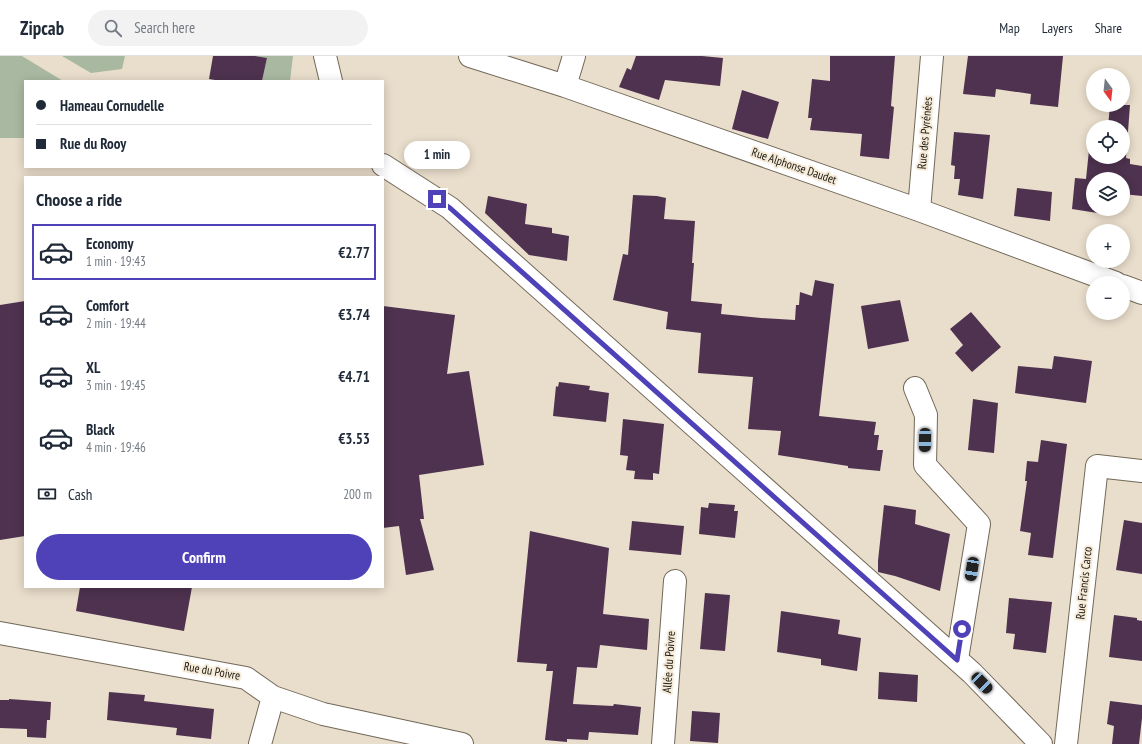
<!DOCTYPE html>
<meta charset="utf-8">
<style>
:root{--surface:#fff;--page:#f2f2f3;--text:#1f2937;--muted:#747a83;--line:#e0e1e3;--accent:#4f41b8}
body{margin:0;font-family:"PT Sans Narrow",sans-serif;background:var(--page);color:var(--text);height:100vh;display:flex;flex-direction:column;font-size:15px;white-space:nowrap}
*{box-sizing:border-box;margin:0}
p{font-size:13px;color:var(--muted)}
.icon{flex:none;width:22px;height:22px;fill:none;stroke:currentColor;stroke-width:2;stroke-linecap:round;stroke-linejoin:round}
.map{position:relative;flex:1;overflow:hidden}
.drawer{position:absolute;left:24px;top:120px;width:360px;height:412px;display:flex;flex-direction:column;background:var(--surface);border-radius:0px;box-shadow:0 2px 10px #0003}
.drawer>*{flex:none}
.top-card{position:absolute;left:24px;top:24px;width:360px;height:88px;border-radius:0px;box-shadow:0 2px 10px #0003;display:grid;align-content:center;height:88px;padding:0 12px;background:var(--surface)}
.needle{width:26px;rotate:165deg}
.fabs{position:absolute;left:1086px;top:12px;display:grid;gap:8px}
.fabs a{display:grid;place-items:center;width:44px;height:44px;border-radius:50%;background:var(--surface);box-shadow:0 2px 10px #0003;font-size:20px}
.end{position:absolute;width:18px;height:18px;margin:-9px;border:5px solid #4f41b8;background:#fff;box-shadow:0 0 0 2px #fff}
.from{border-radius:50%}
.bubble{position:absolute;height:28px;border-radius:14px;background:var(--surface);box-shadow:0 2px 10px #0003;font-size:13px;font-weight:600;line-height:28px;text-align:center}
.car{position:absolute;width:12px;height:24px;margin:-12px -6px;border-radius:5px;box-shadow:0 0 3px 1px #0007;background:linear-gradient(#222 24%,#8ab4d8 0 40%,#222 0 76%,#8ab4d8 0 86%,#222 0)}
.top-card b{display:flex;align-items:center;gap:14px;height:38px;font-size:15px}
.top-card b+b{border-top:1px solid var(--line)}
.top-card i{width:10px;height:10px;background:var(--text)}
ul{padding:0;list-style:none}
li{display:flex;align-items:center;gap:12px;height:56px;margin:0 8px 6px;padding:0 4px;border:2px solid transparent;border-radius:0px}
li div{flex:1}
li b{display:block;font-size:15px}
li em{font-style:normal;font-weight:600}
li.active{border-color:var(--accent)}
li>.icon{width:36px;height:36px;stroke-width:1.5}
h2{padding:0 12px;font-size:18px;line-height:48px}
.pay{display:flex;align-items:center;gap:10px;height:44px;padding:0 12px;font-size:15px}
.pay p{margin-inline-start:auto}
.button{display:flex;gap:8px;margin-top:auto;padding:8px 12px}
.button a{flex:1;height:46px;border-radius:24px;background:var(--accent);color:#fff;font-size:16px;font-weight:600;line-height:46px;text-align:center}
header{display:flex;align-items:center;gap:24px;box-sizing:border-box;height:56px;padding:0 20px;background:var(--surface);border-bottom:1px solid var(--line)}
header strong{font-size:19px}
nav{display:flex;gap:22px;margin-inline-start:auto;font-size:14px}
.search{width:280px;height:36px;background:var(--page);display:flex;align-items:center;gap:10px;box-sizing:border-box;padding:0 14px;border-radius:22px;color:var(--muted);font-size:15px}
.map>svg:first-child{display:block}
.green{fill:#a9b9a1}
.building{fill:#4e324f}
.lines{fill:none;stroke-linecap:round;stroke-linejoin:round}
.street-casing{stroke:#726858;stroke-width:24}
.street{stroke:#fff;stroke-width:22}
.route{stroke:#4f41b8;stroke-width:5}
.labels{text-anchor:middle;stroke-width:4;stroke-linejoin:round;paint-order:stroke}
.street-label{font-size:12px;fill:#1a1610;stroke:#f6ebd8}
</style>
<header>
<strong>Zipcab</strong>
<div class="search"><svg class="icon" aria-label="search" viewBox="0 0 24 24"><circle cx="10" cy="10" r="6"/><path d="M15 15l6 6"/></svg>Search here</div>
<nav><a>Map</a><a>Layers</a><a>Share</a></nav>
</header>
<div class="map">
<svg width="1142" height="688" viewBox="0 0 1142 688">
<rect width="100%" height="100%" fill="#e9ddcb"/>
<!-- green -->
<path class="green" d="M0 0H22L63 25H25V82H0Z
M62 0H125L122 13 91 17Z
M255 0H293L290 25H262L267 2Z"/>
<!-- building -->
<path class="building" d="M213 0H255L267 2 262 25H221L209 23Z
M636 0H702L723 2 720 30 665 24 659 44 619 31 627 12 631 14Z
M830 0H895L891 50 894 51 889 103 860 100 862 78 810 74 812 62H808L812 23 830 25Z
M968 0H1063L1058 51 1030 48 1031 38 996 33 995 41 963 38Z
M742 34 779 46 768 83 732 73Z
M1110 49H1130L1126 102 1130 103V108L1142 110V140L1123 138V123H1093V153H1105L1104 158 1072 153 1075 122 1086 123 1091 75H1093V101H1123V71H1108Z
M954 76 990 79 983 143 958 139 960 123H954L955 110 951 109Z
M1017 132 1052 136 1050 165 1014 160Z
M633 139 657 140 666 142 664 163 695 165 692 207H694L691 245 722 248 721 258 761 262 795 264 796 249H799L800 236 812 240 815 224 834 228 819 360 876 366 874 379H879L877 394H883L880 415 848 412V410L778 399 781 375 748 373 753 321 698 317 701 277 666 273 668 256 613 244 623 198 628 199Z
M488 140 527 148 525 168 552 172V177L569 180 567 205 529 199 485 157Z
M900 244 909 285 868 293 861 250Z
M25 245V480L0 484V249Z
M383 250 455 259 447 318 469 315 484 409 419 419 424 463H420L434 514 406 519 399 470 383 472Z
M971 256 1001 291 972 316 955 297 963 289 950 273Z
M1054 300 1092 305 1086 347 1015 337 1018 310 1052 313Z
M559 326 590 330 589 334 609 337 606 366 553 360 556 330 558 331Z
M973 343 998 347 994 397 968 394Z
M623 363 664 368 659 418 653 417V424L634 423 635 415 626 414 628 400 620 399Z
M1041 384 1067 388 1053 502 1028 499 1031 477 1020 475 1027 425H1025L1027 405 1038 406Z
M709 447 735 449 734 455H738L735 482 699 478 701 451 708 452Z
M884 449 916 454 915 468 950 478 940 535 895 520 878 516V505Z
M1124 464 1142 467V518L1116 514Z
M632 465 684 470 681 499 629 494Z
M530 475 609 492 603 558 649 563 647 594 600 589 597 612 577 611 573 648 613 650 614 648 641 651 638 679 589 676 588 684 567 683V686L545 684 553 615H546L547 608 517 606Z
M80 531H192L184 575 76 555Z
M705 537 730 539 725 595 700 593Z
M1009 542 1052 546 1046 597 1013 593 1015 578 1006 577Z
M781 555 840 564 838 578 861 582 857 615 821 609V603L777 596Z
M1114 559 1137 562V564L1142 565V605L1109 601Z
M879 616 918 619 917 646 878 643Z
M109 636 145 639 144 645 214 653 211 683 176 679 177 672 107 664Z
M9 643 51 646 50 664H47L46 682 27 681V673L0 672V644H9Z
M1110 645 1142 649V662L1139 688H1112L1114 670 1107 668Z
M692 655 720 657 718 687 690 685Z"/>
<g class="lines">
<defs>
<path id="street" d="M325 0 331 25
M470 0 565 30 919 154 1116 227
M565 30 574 0
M383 109 450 152 972 617 1041 688
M919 154 932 0
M1123 230 1142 237
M915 332 926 359 925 409 979 468 957 603
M0 577 246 622 273 641 323 658 462 688
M260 688 273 641
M663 688 675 525
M1066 688 1097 410 1142 415"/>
</defs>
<!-- street casing -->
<use href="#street" class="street-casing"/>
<!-- street -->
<use href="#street" class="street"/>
</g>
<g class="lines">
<!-- route -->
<path class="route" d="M437 143 450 152 957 604 962 573"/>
</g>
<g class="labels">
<!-- street labels -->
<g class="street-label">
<text transform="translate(925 77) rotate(-85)" y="4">Rue des Pyrénées</text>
<text transform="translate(794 110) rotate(19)" y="4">Rue Alphonse Daudet</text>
<text transform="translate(1084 527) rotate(-84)" y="4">Rue Francis Carco</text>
<text transform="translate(669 606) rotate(-86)" y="4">Allée du Poivre</text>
<text transform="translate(212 615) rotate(10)" y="4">Rue du Poivre</text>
</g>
</g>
</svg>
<div class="fabs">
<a><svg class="needle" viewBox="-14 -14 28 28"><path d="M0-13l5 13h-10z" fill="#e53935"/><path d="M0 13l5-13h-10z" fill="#747a83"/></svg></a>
<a><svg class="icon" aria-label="locate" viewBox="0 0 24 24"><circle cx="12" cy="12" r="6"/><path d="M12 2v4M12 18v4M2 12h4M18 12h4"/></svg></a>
<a><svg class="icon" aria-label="layers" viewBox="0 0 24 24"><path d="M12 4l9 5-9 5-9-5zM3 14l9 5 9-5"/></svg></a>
<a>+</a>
<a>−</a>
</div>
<i class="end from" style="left:962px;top:573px"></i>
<i class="end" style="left:437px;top:143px"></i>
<div class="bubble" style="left:404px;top:85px;width:66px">1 min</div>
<i class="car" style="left:925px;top:384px;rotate:181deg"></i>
<i class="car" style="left:972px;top:513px;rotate:189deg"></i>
<i class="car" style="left:982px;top:627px;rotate:136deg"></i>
<div class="top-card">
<b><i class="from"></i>Hameau Cornudelle</b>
<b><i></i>Rue du Rooy</b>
</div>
<section class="drawer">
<h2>Choose a ride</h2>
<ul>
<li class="active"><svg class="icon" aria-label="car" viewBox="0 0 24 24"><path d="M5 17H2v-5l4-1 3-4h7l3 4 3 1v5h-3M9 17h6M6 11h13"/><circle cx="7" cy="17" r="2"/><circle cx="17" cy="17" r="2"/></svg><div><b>Economy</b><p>1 min · 19:43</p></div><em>€2.77</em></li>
<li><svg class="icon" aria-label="car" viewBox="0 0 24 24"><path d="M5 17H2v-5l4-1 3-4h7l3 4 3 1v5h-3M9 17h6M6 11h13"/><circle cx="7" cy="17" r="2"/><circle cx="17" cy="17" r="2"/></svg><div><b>Comfort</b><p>2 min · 19:44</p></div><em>€3.74</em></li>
<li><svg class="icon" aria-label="car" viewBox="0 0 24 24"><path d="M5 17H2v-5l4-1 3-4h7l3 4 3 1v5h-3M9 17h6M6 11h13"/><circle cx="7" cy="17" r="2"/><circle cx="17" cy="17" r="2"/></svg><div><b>XL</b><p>3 min · 19:45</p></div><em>€4.71</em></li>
<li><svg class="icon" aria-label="car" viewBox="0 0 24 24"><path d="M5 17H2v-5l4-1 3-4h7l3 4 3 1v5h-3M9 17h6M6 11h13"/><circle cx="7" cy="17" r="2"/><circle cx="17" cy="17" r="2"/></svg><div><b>Black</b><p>4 min · 19:46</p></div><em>€3.53</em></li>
</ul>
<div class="pay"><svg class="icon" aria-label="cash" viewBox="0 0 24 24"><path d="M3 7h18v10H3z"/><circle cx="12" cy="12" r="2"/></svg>Cash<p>200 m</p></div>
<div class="button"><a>Confirm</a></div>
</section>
</div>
